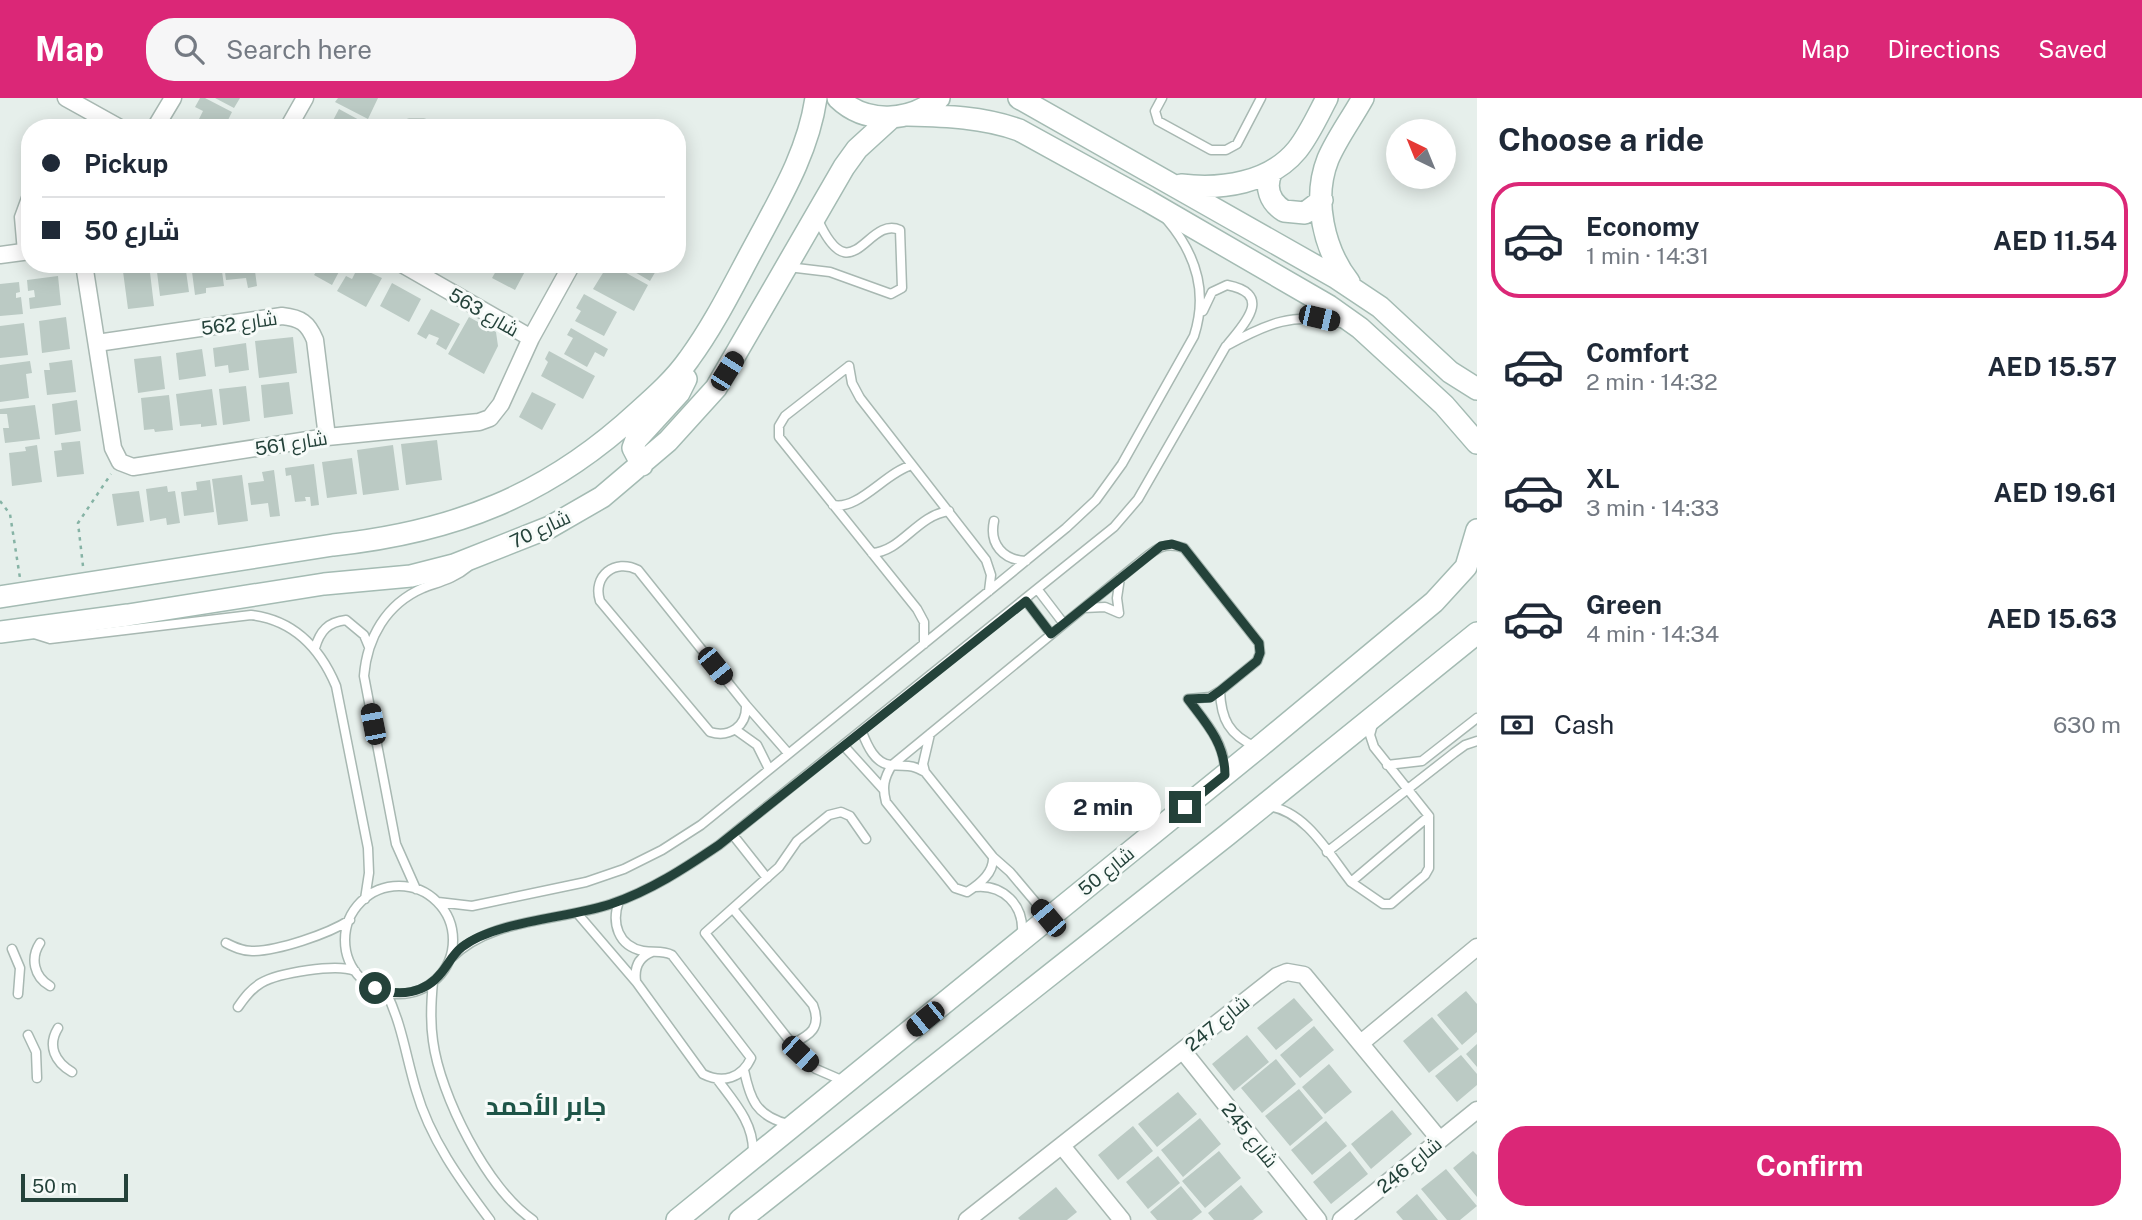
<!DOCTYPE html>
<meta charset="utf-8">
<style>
:root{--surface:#fff;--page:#f6f6f7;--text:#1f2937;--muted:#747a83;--line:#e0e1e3;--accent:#db2777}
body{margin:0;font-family:"Public Sans",Cairo,sans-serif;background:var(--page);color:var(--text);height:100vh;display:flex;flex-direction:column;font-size:26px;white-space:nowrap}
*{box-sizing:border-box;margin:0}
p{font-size:23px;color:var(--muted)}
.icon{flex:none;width:38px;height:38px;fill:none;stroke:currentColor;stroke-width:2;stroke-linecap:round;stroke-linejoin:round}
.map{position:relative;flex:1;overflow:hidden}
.details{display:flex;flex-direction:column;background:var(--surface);width:665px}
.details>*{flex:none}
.banner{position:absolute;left:21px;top:21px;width:665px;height:154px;border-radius:28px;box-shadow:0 4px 18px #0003;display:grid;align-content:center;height:154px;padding:0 21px;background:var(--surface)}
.needle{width:46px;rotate:317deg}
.controls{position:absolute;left:1386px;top:21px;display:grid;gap:14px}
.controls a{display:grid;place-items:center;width:70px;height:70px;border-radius:50%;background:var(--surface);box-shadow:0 4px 18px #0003;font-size:35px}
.scale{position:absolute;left:21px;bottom:18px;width:107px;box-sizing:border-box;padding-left:7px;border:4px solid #24423a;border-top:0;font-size:19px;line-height:24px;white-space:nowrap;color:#24423a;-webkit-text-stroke:5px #f7fbf9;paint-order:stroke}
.end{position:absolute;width:32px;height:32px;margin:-16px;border:9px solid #24423a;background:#fff;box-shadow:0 0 0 4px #fff}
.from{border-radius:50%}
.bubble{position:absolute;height:49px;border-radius:24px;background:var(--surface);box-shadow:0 4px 18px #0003;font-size:23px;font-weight:700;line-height:49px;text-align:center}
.car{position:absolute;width:21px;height:42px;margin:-21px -10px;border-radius:9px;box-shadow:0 0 5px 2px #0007;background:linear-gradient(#222 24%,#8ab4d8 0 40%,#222 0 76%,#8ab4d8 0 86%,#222 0)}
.banner b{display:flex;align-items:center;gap:24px;height:66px;font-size:26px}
.banner b+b{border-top:2px solid var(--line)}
.banner i{width:18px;height:18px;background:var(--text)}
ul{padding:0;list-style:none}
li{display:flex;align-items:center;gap:21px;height:116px;margin:0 14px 10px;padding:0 7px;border:4px solid transparent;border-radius:28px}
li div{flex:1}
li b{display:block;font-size:26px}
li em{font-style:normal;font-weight:700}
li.selected{border-color:var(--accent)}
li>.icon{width:63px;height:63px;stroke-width:1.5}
h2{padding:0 21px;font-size:32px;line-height:84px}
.pay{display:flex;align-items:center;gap:18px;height:77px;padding:0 21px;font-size:26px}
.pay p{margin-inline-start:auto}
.action{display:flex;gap:14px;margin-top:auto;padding:14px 21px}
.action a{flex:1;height:80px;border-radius:28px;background:var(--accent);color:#fff;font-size:28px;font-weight:700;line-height:80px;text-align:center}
header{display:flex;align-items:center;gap:42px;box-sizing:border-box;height:98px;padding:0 35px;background:var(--accent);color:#fff}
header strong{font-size:33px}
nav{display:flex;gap:38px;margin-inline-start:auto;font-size:24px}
.search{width:490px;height:63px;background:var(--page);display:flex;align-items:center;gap:18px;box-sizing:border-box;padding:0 24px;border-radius:28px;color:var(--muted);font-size:26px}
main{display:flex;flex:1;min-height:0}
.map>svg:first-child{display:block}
.building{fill:#bbcac4}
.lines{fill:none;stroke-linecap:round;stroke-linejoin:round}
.lane-casing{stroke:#a8b8b2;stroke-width:11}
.street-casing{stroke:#a8b8b2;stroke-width:19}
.secondary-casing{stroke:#a4bbb3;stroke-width:24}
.path{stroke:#86b3a5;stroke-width:2.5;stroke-dasharray:3.5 5;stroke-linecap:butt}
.lane{stroke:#fff;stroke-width:8}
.street{stroke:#fff;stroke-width:16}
.secondary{stroke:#fff;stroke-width:21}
.route{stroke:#24423a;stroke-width:9}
.labels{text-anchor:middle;stroke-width:6;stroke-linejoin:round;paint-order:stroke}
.street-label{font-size:19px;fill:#24423a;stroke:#f7fbf9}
.district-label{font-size:26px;font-weight:bold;fill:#1f5548;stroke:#f7fbf9}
</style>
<header>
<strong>Map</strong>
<div class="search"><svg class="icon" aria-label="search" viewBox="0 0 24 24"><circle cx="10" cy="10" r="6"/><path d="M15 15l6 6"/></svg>Search here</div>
<nav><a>Map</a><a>Directions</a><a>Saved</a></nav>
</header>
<main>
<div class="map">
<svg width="1477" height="1122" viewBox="0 0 1477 1122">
<rect width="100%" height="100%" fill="#e6efeb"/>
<!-- building -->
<path class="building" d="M200 0H205L232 14 224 30H201L196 27 203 13 195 9Z
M215 0H240L234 10Z
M338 0H378L368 21 335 4Z
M339 11 361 23 357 30H329Z
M122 166H149L154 208 128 211Z
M156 166H185L189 194 160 198Z
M191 166H221L224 188 206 190V195L195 197Z
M224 166H254L257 188 248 190 246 180 226 182Z
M309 166H343L332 187 314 177 318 171Z
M352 166 382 180 366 209 337 193 346 178 352 181 355 175 349 172Z
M500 166H529L515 192 492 180Z
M599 166H610L648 187 634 213 593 191 606 170Z
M621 166H660L650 183Z
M58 178 61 207 30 211 29 200 35 199 34 192 28 193 27 182Z
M19 184 20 194 16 195V200L21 199 23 216 0 218V186Z
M392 185 421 201 409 224 380 208Z
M584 196 617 214 604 238 575 223 581 213 576 210Z
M431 211 460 226 446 252 436 246 439 240 429 236 426 241 417 236Z
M66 219 70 251 42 255 39 223Z
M469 219 496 234 498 248 484 276 448 256Z
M24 225 28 257 0 260V228Z
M571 230 608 251 604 259 595 254 587 269 564 256 573 240 567 237Z
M293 239 297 275 259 280 255 243Z
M246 245 249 272 229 275 228 267 215 269 213 250Z
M202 251 206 278 179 282 176 255Z
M549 253 595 278 583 301 541 278 548 264 545 261Z
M161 258 165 291 138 295 134 261Z
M72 262 76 294 47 297 44 272H50L49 265Z
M30 263 32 275 26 276 29 300 0 304V267Z
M289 284 293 316 264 320 261 287Z
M246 288 250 323 223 327 219 291Z
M212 291 217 327 201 329V326L180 328 176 296Z
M532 294 556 306 542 332 519 319Z
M169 297 173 332 155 334 154 331 144 332 141 300Z
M77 302 81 333 55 337 52 306Z
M35 307 40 341 5 345 3 330H9L7 316H0V311Z
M437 342 442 382 406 387 401 346Z
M80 343 84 376 57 379 54 353 62 352 61 345Z
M37 347 42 384 12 388 9 355 26 353 25 349Z
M393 347 399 392 363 397 357 352Z
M352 360 357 396 327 400 322 364Z
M314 366 319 407 311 408 310 399H305L306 403 295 404 291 377 286 378 285 370Z
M274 372 280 418 270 419 268 405 251 407 248 385 264 383 262 374Z
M242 377 248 423 218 427 212 381Z
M210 382 214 414 184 418 181 394 197 392 196 384Z
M167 388 168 394 175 393 180 425 167 427 166 420 150 423 146 391Z
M139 393 144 424 117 428 112 396Z
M1466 893 1477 906V934L1462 947 1437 917Z
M1294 900 1313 922 1276 952 1257 930Z
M1432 919 1459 951 1429 975 1403 943Z
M1314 928 1334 952 1300 980 1280 957Z
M1247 937 1269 964 1234 993 1212 966Z
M1477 946V969L1466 956Z
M1461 957 1477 976V987L1457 1004 1435 978Z
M1276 961 1296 986 1262 1015 1241 990Z
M1329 966 1352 994 1325 1016 1302 989Z
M1299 991 1323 1020 1290 1048 1265 1018Z
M1178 994 1197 1016 1157 1049 1138 1026Z
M1392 1012 1412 1036 1371 1071 1351 1046Z
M1200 1020 1221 1046 1183 1079 1161 1052Z
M1326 1023 1347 1048 1312 1077 1291 1052Z
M1133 1028 1153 1053 1118 1082 1098 1057Z
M1219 1053 1241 1080 1205 1110 1182 1083Z
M1350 1053 1368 1076 1331 1106 1313 1084Z
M1473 1053 1477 1057V1099L1453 1070Z
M1158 1058 1180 1085 1148 1111 1126 1084Z
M1446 1071 1477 1108 1460 1122H1447L1421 1091Z
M1241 1087 1263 1114 1253 1122H1214L1208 1115Z
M1181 1088 1202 1114 1192 1122H1157L1150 1114Z
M1056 1089 1077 1114 1067 1122H1020L1018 1120Z
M1417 1096 1438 1122H1403L1396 1114Z"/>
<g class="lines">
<defs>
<path id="lane" d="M1162 0 1155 13 1158 23 1211 52H1226L1237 46 1261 0
M22 154 19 119 30 89
M788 169 830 174 891 196 902 190 900 132C867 117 852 198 817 120
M1203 213 1212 194 1227 187C1274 196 1244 226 1228 246
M849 268 785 318 779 328V339L917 511 924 524V546
M849 268 852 285 860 300 986 462 991 477 989 493
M833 407C858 413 886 374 912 367
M994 423C989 446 1003 462 1026 463
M872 455C901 454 917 417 949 413
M1038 492 1064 526
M1026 503 1051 536
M1084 510 1105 509 1119 515
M1119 515 1117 500 1120 480
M34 536 50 541 251 517C293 522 320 550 336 588L368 750 369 775 365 801
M315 550C320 533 328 524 346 522L364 537 369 549
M1220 593C1221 621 1229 637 1256 649
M1188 601C1205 624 1225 644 1225 675
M746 607C747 628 730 640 710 634L600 503C592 478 615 460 638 472L746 607 788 655
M736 632 757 647 769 671
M862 634C867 647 875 666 891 667 907 669 909 665 925 674L993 759 1010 774 1048 819
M844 648 883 691
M1387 667 1422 663 1477 620
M925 674 923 666 930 636
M1268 708C1306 713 1329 756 1351 784L1429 718
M733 737 767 780
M1327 754 1454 655 1465 647 1477 643
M993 759C994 775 980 786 967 794L955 790 886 704C882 689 884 680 892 667L1136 467C1153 454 1161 442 1184 450L1259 545 1260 555 1257 563 1220 593 1210 599 1188 601
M1351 784 1383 806H1391L1425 777 1429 770V718L1374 649 1370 637 1373 626
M345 842a54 54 0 1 1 108 0a54 54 0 1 1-108 0Z
M975 789C1003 786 1024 807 1022 835
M416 791 396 746 364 578C367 540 386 506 423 490 439 484 454 481 468 469
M438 804 472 808 586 784 624 771 662 752 701 727 989 493 1066 430 1096 402 1122 366 1194 238C1208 195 1196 156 1167 122
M733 811 813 907C822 930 810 937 792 946
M577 815 637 885 703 976C723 986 742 980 751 960L672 857C662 852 654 855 643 853 618 848 611 825 619 803
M40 845C30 860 34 879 50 888
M226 845C234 849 242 853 252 853 278 853 328 836 350 822
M12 851 20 870 18 896
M450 861C491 819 558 824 611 806 650 793 685 770 719 747L1114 429 1138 401 1226 248C1268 225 1293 214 1341 225
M636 883C634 869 639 859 652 854
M433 884C431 904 430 923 433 943 440 997 487 1091 533 1122
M386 894C402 926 406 959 416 992 430 1041 460 1082 490 1122
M238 909C245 899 251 891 261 885 278 875 337 865 355 873
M58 930C47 948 55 964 72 974
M28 937 36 954 37 980
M744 972C750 1001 756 1018 788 1026
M717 981C734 1004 754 1025 753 1055
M846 984 816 971 800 956 705 835 779 769 797 743 829 717 841 714 850 718 866 741"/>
<path id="street" d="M66 0 120 30
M155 30 173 0
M288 30 305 0
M409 30H424
M0 157 30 153
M84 166 113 350 120 364 133 369 327 339 479 324 490 320 501 306 531 240 572 166
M402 166 531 240
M97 245 282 218C301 220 308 225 315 242L327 339
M1361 945 1477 849
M1183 953 1318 1122
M1062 1048 1122 1122
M967 1122 1277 878 1287 874 1304 877 1440 1042
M1341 1122 1477 1012"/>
<path id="secondary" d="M838 0C866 27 910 24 939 0
M1019 0 1335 179 1380 209 1450 274 1477 291
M908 17C946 18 983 19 1019 32L1148 103 1329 208 1360 230 1444 307 1477 345
M1272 73C1264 89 1270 104 1284 113L1305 115 1322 102
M1181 87C1221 92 1270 85 1297 52 1309 37 1318 17 1327 0
M1349 184C1324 152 1312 101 1328 61 1337 40 1352 20 1363 0
M642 367 633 350 636 342 679 295 686 281
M0 499 333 447C454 434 547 398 638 314 656 298 675 281 689 261 714 227 733 188 753 151 779 102 808 55 816 0
M0 534 128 517 324 486 411 478 454 467 550 429 602 399 668 343 716 290 844 69 857 51 891 20
M677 1122 1258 650 1434 504 1466 469 1477 432
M740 1122 1227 737 1477 535"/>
</defs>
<!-- lane casing -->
<use href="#lane" class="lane-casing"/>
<!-- street casing -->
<use href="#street" class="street-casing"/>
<!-- secondary casing -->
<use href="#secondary" class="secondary-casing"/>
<!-- path -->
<path class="path" d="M0 403 10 416 20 480
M83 468 78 425 111 376"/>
<!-- lane -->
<use href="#lane" class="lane"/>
<!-- street -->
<use href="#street" class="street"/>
<!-- secondary -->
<use href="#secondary" class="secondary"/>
</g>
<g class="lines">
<!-- route -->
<path class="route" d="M375 890C399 899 425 896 442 874 449 865 453 856 462 849 495 823 570 820 611 806 650 793 685 770 719 747L1026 503 1051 536 1161 448 1172 446 1184 450 1259 545 1260 555 1257 563 1220 593 1210 600 1188 601C1206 625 1225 645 1225 677L1185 709"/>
</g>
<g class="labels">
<!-- street labels -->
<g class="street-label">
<text transform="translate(484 214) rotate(30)" y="7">شارع 563</text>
<text transform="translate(239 225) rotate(-8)" y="7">شارع 562</text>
<text transform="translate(291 345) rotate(-9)" y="7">شارع 561</text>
<text transform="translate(540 431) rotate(-25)" y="7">شارع 70</text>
<text transform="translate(1106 773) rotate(-39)" y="7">شارع 50</text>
<text transform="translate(1217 925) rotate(-39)" y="7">شارع 247</text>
<text transform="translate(1250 1037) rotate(51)" y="7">شارع 245</text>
<text transform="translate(1409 1067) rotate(-39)" y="7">شارع 246</text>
</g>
<!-- district labels -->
<g class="district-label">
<text x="546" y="1017">جابر الأحمد</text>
</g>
</g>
</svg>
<div class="controls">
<a><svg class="needle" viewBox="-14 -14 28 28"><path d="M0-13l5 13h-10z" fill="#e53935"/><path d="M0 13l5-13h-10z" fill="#747a83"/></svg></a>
</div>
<div class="scale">50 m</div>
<i class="end from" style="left:375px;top:890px"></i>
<i class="end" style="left:1185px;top:709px"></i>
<div class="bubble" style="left:1045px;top:684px;width:116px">2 min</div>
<i class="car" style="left:1319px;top:220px;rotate:103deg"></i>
<i class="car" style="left:727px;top:273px;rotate:32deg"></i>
<i class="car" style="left:715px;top:568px;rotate:141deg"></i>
<i class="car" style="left:373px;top:626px;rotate:349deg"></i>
<i class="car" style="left:1048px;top:820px;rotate:320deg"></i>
<i class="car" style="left:925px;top:921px;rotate:231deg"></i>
<i class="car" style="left:800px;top:956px;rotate:133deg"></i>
<div class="banner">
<b><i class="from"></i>Pickup</b>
<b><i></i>شارع 50</b>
</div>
</div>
<section class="details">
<h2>Choose a ride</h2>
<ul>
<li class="selected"><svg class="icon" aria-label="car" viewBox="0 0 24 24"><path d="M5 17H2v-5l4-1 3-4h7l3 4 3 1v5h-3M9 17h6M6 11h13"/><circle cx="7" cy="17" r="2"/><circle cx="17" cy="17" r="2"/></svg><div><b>Economy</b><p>1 min · 14:31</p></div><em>AED 11.54</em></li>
<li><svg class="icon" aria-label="car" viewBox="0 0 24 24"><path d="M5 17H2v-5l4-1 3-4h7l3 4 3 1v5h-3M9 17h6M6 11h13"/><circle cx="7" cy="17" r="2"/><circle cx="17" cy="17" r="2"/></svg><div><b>Comfort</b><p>2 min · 14:32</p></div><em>AED 15.57</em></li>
<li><svg class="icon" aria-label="car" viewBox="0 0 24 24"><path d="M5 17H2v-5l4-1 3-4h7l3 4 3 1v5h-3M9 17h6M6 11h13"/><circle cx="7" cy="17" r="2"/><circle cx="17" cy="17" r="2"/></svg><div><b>XL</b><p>3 min · 14:33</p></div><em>AED 19.61</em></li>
<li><svg class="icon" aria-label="car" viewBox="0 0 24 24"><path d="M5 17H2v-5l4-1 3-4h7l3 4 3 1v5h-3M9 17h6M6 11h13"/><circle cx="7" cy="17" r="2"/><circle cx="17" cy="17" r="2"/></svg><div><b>Green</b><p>4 min · 14:34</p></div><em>AED 15.63</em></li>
</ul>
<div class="pay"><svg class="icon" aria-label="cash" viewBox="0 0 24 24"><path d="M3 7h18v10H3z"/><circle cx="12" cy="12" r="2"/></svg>Cash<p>630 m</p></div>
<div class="action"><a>Confirm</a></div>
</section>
</main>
